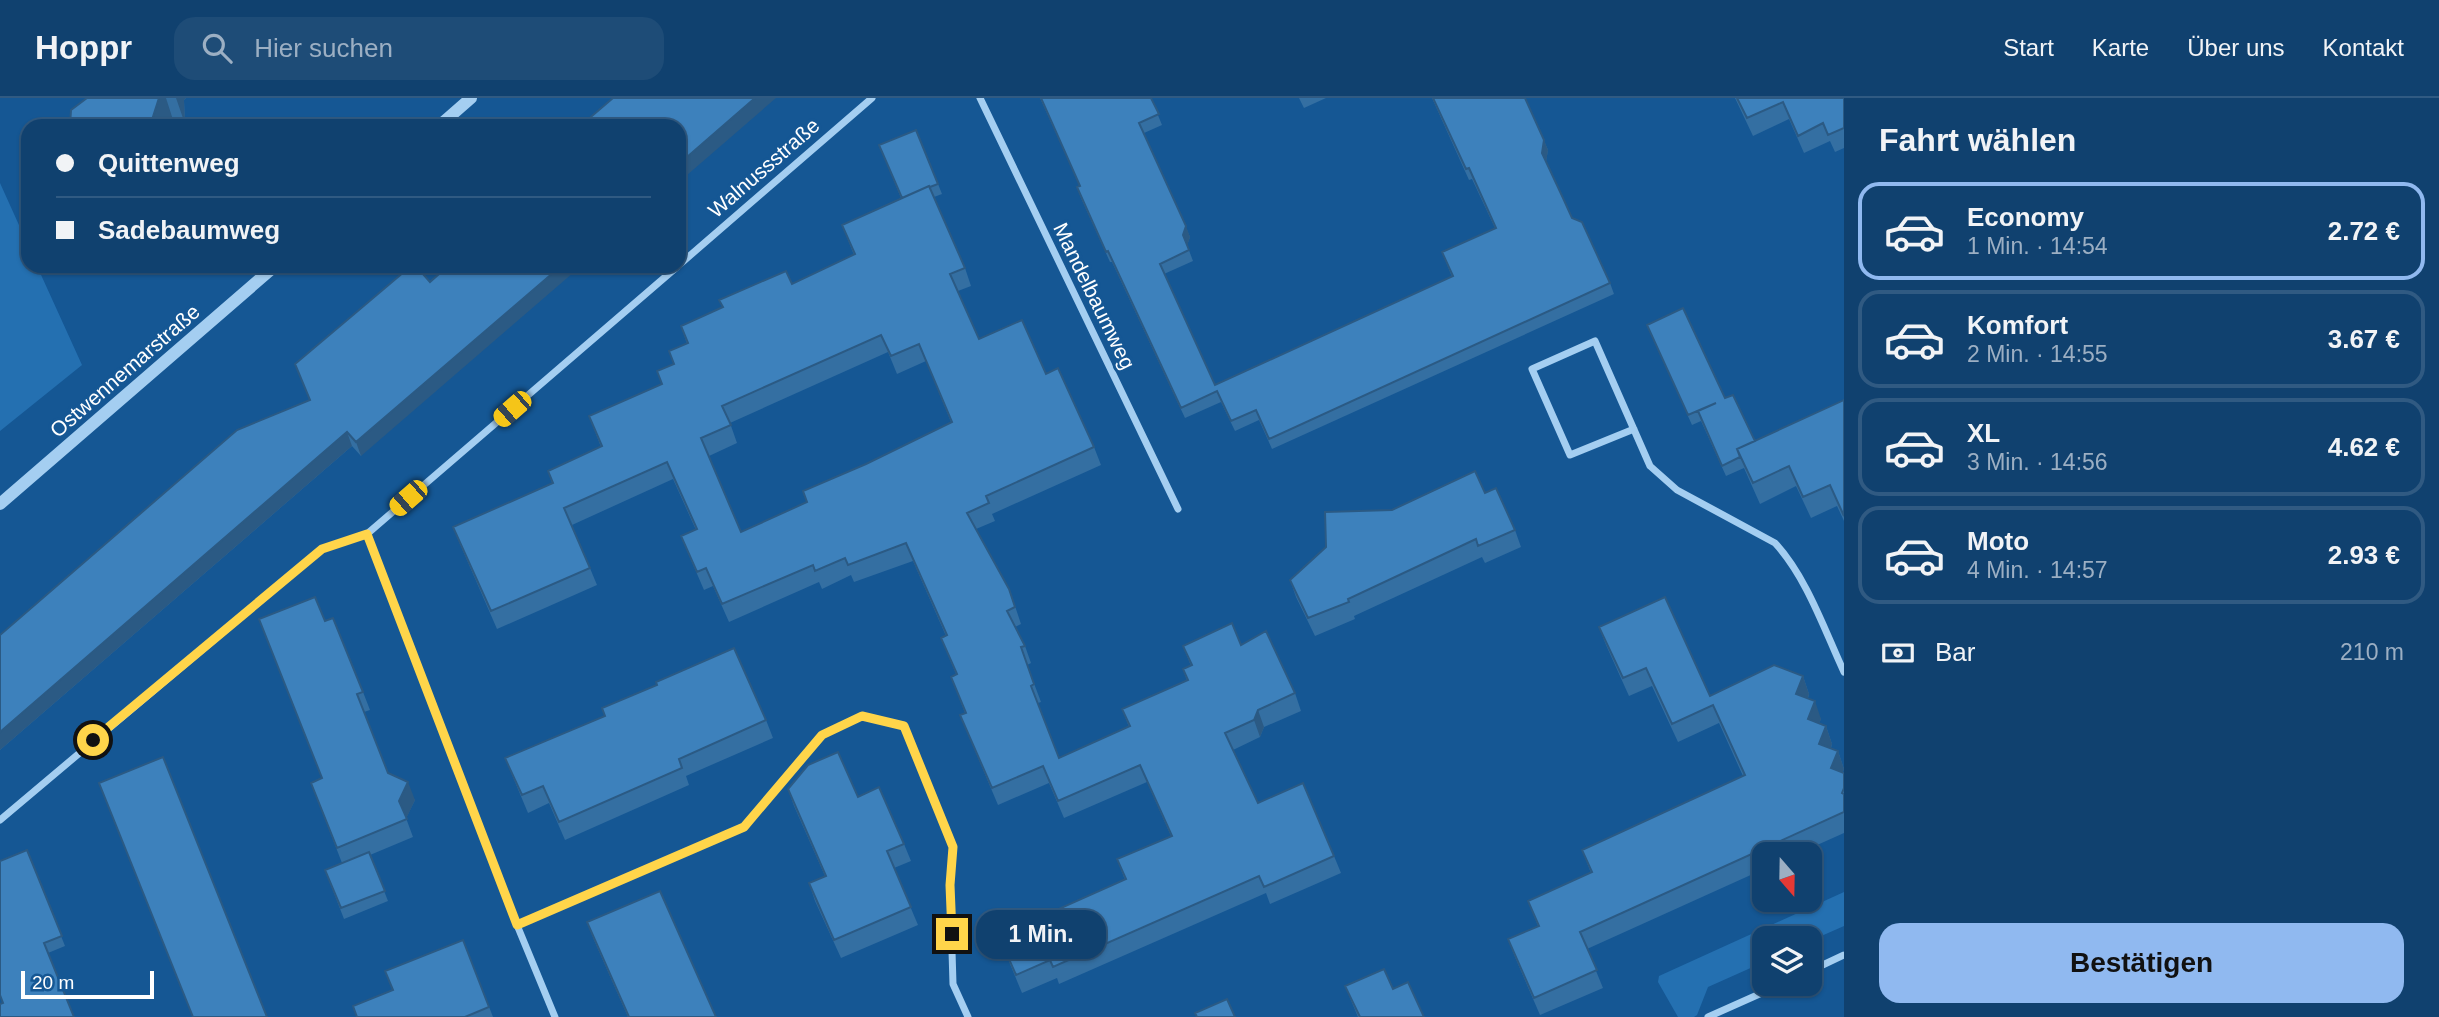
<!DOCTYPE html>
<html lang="de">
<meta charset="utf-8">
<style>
:root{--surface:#10416f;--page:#1e4c77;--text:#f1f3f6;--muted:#9cafc3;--line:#305a82;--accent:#90b9f0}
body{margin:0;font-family:Arial,sans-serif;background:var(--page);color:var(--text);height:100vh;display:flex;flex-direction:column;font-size:26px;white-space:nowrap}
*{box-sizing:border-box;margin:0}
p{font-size:23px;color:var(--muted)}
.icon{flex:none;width:38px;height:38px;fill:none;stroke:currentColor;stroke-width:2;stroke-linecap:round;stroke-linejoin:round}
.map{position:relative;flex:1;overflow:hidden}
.sheet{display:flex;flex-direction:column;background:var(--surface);width:595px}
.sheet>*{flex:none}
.banner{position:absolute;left:21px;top:21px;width:665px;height:154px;border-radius:21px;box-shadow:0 2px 5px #0004,0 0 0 2px var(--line);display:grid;align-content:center;height:154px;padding:0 35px;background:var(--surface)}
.needle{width:46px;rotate:160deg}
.buttons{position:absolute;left:1752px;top:744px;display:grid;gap:14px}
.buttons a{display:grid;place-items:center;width:70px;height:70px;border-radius:14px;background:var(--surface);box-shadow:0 2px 5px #0004,0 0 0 2px var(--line);font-size:35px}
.scale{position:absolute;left:21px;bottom:18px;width:133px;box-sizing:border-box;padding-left:7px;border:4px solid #fff;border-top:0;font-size:19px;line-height:24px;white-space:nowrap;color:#fff;-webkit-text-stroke:5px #155794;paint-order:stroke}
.end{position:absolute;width:32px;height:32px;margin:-16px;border:9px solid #ffd54a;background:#111;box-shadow:0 0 0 4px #111}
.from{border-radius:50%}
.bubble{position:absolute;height:49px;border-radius:21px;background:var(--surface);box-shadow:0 2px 5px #0004,0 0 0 2px var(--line);font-size:23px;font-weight:700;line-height:49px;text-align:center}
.car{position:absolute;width:21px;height:42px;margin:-21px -10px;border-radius:9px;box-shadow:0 0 5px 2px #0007;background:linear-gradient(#f5c518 24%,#345 0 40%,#f5c518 0 76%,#345 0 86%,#f5c518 0)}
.banner b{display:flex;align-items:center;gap:24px;height:66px;font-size:26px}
.banner b+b{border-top:2px solid var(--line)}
.banner i{width:18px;height:18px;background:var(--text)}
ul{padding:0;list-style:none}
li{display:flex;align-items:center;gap:21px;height:98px;margin:0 14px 10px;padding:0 21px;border:4px solid var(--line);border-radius:21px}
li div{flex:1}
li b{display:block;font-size:26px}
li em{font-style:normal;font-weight:700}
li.active{border-color:var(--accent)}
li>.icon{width:63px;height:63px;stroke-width:1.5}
h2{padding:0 35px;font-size:32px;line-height:84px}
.pay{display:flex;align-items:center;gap:18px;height:77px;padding:0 35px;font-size:26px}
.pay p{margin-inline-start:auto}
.primary-button{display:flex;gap:14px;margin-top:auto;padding:14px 35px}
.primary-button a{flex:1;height:80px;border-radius:21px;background:var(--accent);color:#111;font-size:28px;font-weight:700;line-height:80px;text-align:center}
header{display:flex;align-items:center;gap:42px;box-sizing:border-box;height:98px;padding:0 35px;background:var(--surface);border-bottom:2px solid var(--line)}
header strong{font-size:33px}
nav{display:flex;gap:38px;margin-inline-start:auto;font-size:24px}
.search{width:490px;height:63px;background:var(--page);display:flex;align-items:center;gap:18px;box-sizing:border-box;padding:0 24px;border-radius:21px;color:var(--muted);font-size:26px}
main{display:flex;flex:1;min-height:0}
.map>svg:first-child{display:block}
.green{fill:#2470b1}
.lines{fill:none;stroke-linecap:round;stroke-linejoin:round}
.minor{stroke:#a4cef1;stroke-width:7}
.tertiary{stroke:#a4cef1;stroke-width:12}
.wall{fill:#346fa2;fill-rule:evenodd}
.shaded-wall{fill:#2b5a84}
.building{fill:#3d81bc;stroke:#2b5a84;stroke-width:2;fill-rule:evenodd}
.route{stroke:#ffd54a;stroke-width:9}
.labels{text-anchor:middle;stroke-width:6;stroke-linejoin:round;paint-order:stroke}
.street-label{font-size:21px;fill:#fff;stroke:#155794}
</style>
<header>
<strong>Hoppr</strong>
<div class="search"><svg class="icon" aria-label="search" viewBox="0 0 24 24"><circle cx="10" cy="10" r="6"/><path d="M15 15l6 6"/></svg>Hier suchen</div>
<nav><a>Start</a><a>Karte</a><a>Über uns</a><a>Kontakt</a></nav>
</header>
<main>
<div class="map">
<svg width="1844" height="919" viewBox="0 0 1844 919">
<rect width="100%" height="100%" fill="#155794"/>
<!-- green -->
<path class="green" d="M0 85 28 147V168H37L82 267 0 333Z
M1844 794V828L1810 843V840H1764V864L1708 889 1697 917 1694 919H1678L1658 884 1659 878Z"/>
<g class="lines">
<!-- minor -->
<path class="minor" d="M980 0 1178 411
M679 167 872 0
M1634 331 1570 357 1532 271 1595 243 1650 368 1677 392 1775 445C1807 480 1824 531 1844 574
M0 722 322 451 367 436
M517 827 744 729 822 637 862 618 904 628 953 749 950 787 953 886 968 919
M1810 873 1844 857
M555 919 517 827 367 436 678 168
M1708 919 1782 886"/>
<!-- tertiary -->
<path class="tertiary" d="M439 28 471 0
M0 406 275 168"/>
</g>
<!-- wall -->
<path class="wall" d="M87 0H186L184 2 185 26 176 27 175 28H70Z
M1040 0H1151L1162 27 1144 35 1190 139 1187 147 1193 163 1164 176 1215 287 1452 179 1442 154 1495 130 1472 81 1469 82 1432 0H1525L1548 52 1546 63 1572 120 1610 185 1614 196 1272 351 1259 322 1235 333 1221 304 1185 320 1112 164H1110L1081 100 1077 89 1080 88Z
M1299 0H1326L1304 10Z
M1735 0H1844V50L1835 54 1830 43 1804 55 1789 21 1753 38Z
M879 47 938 86 942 96 934 99 965 170 971 188 958 193 979 241 1046 276 1094 349 1101 367 992 416 995 423 976 431 1015 508 1021 526 1015 529 1025 548 1031 565 1027 567 1041 604 1038 605 1059 660 1129 629 1122 611 1187 583 1183 571 1191 568 1183 548 1241 547 1295 595 1301 613 1264 629 1260 639 1233 652 1258 705 1334 758 1341 775 1270 806 1266 795 1059 886 1057 880 1022 895 993 825 1032 823 1125 782 1117 761 1171 738 1147 684 1064 720 1049 685 998 707 960 617 965 615 951 579 956 576 941 540 946 538 913 463 854 484 851 477 822 491 819 484 729 524 713 488 704 492 688 455 681 438 696 432 673 381 572 427 597 487 497 531 460 446 453 429 552 385 548 373 601 349 589 318 661 286 674 267 669 253 687 246 681 228 792 186 854 157 842 127 901 100ZM888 254 897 276 926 263 951 324 866 366 807 404 741 434 709 358 737 345 730 325Z
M430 184 361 358 352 348 0 652V537L309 302Z
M1647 227 1725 300 1755 343 1844 302V423L1837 408 1811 420 1796 388 1760 406 1744 370 1726 378 1701 323 1692 327Z
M1485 395 1515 432 1521 449 1485 465 1482 459 1354 518 1355 521 1315 538 1296 499 1290 482 1392 412Z
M259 521 325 523 363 594 370 612 364 614 388 675 415 702 406 720 413 739 370 757 388 803 344 821 325 772 342 765 311 685 322 680Z
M1599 529 1710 598 1803 578 1809 596 1808 600 1821 621 1819 625 1826 628 1832 646 1831 650 1838 653 1844 671 1842 675H1844V735L1797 756H1764V771L1587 851 1603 890 1540 917 1515 859 1508 841 1538 828 1528 803 1591 775 1582 752 1743 678 1719 625 1678 644 1652 588 1629 598 1606 547Z
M766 622 773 640 686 678 689 687 565 742 549 705 528 715 505 660Z
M788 691 858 699 904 746 911 763 894 770 918 827 841 860 815 803 809 785 825 778 794 708Z
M27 752 65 848 48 855 3 905Z
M587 824 716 919H628L594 842Z
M463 842 493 919H357L392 892Z
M1345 888 1393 891 1424 919H1358Z"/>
<!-- shaded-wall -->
<path class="shaded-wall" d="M159 0H166L175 28H150Z
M176 0H186L184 2 185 26Z
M755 0H776L679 84V66Z
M1544 42 1548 52 1546 65 1542 55Z
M1186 128 1190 139 1187 148 1183 137Z
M561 168H581L361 358 356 344Z
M347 334 352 348 0 652V634Z
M1803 578 1809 596 1803 613 1796 596Z
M1815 603 1821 621 1814 638 1808 621Z
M1258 612 1264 629 1260 639 1254 622Z
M1826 628 1832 646 1826 663 1819 646Z
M1838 653 1844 671 1837 688 1831 670Z
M408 684 415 702 406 721 399 703Z"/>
<!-- building -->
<path class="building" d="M87 0H159L150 28H70L71 12Z
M613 0H755L679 66V28H573L582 21 585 24Z
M1041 0H1151L1159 16 1139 25 1186 128 1183 137 1189 152 1160 166 1215 287 1453 178 1442 154 1496 130 1469 70 1466 71 1433 0H1525L1544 42 1542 55 1563 100 1572 120 1582 124 1610 185 1269 341 1256 312 1231 323 1217 293 1181 310 1108 153 1106 154 1077 89 1080 88Z
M1737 0H1844V30L1828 37 1823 25 1798 38 1783 4 1747 20Z
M916 32 938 86 930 89 929 88 902 100 879 47Z
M929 88 965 170 950 176 979 241 1022 222 1046 276 1058 270 1094 349 986 398 989 405 967 415 1009 491 1015 509 1007 513 1025 548 1021 549 1034 586 1031 588 1059 660 1130 628 1122 611 1188 582 1183 571 1192 567 1183 548 1232 525 1241 547 1266 533 1295 595 1258 612 1254 622 1225 635 1258 705 1303 685 1334 758 1264 789 1259 778 1053 869 1050 862 1016 877 993 825 1027 811 1032 823 1126 781 1117 761 1172 738 1140 667 1058 703 1043 668 992 690 960 617 966 615 951 579 957 576 941 540 947 537 906 445 848 467 845 460 815 473 813 467 722 506 706 470 697 474 681 438 697 431 667 364 564 410 590 470 491 513 453 429 553 385 548 373 602 348 589 318 662 286 657 273 674 266 669 253 688 245 681 228 723 209 719 202 786 173 792 186 855 156 842 127ZM881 237 891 258 919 246 952 324 866 366 803 393 807 404 741 434 701 340 731 327 722 308Z
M411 168H416L430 184 448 168H561L356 344 347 334 0 634V537L237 332 310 302 295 266Z
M1683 210 1725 300 1733 297 1755 343 1737 351 1740 359 1722 368 1698 313 1716 305 1688 317 1647 227Z
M1844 302V418L1830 387 1803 399 1789 368 1753 385 1737 351Z
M1475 373 1485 395 1496 390 1515 432 1478 448 1476 441 1348 501 1349 504 1308 520 1290 482 1326 449 1325 414 1392 412Z
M315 499 325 523 333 520 363 594 357 596 388 675 408 684 399 703 407 721 337 750 311 685 322 680 259 521Z
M1665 499 1710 598 1774 567 1803 578 1796 596 1815 603 1808 621 1826 628 1819 646 1838 653 1831 670 1844 675V690L1842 695 1844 696V714L1580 834 1597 872 1534 900 1508 841 1539 828 1528 803 1592 774 1582 752 1745 677 1713 607 1672 626 1646 570 1623 580 1599 529Z
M734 550 766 622 679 661 682 670 559 724 543 688 522 697 505 660 605 618 602 610 657 587 656 584Z
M838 654 858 699 879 689 904 746 887 753 911 809 834 842 809 785 826 778 788 691 808 667Z
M163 659 267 919H193L99 685Z
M27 752 62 838 44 845 74 919H0V906L3 905 0 897V763Z
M369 754 385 793 341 810 325 772Z
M660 793 716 919H629L587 824Z
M463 842 489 909 465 919H357L353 908 393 892 385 873Z
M1384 871 1393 891 1408 884 1424 919H1360L1345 888Z
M1227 901 1235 919H1197L1195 915Z"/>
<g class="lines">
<!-- route -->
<path class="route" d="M93 642 322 451 367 436 517 827 744 729 822 637 862 618 904 628 953 749 950 787 952 836"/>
</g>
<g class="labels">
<!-- street labels -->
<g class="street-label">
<text transform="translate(764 70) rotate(-41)" y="7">Walnussstraße</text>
<text transform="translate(1094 198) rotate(64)" y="7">Mandelbaumweg</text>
<text transform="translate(125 273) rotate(-41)" y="7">Ostwennemarstraße</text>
</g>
</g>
</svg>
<div class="buttons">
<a><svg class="needle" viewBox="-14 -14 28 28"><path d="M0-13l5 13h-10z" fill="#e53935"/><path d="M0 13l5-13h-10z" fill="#9cafc3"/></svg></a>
<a><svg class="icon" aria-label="layers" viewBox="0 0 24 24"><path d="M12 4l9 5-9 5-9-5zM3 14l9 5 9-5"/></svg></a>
</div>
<div class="scale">20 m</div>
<i class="end from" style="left:93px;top:642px"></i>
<i class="end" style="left:952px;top:836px"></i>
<div class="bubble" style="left:976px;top:812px;width:130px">1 Min.</div>
<i class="car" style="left:512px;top:311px;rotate:229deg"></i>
<i class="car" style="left:408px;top:400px;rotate:229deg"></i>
<div class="banner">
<b><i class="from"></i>Quittenweg</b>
<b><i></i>Sadebaumweg</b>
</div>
</div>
<section class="sheet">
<h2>Fahrt wählen</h2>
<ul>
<li class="active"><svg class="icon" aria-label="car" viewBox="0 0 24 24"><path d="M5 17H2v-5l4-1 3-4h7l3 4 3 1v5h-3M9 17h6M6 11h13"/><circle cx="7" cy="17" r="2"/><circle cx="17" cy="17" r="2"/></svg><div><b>Economy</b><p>1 Min. · 14:54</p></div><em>2.72 €</em></li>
<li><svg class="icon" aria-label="car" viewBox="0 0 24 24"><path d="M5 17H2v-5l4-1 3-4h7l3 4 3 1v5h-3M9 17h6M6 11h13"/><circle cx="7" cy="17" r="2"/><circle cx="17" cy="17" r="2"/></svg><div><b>Komfort</b><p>2 Min. · 14:55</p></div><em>3.67 €</em></li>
<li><svg class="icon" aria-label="car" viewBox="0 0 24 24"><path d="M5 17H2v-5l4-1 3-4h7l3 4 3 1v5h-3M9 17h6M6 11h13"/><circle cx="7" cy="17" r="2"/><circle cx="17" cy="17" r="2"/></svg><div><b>XL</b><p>3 Min. · 14:56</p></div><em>4.62 €</em></li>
<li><svg class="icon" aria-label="car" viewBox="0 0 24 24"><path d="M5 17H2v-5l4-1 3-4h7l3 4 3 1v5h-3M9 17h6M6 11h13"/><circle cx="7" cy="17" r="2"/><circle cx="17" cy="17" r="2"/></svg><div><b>Moto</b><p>4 Min. · 14:57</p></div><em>2.93 €</em></li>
</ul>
<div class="pay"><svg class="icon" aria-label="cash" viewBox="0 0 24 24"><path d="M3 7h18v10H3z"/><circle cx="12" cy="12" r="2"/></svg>Bar<p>210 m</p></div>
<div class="primary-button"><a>Bestätigen</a></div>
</section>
</main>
